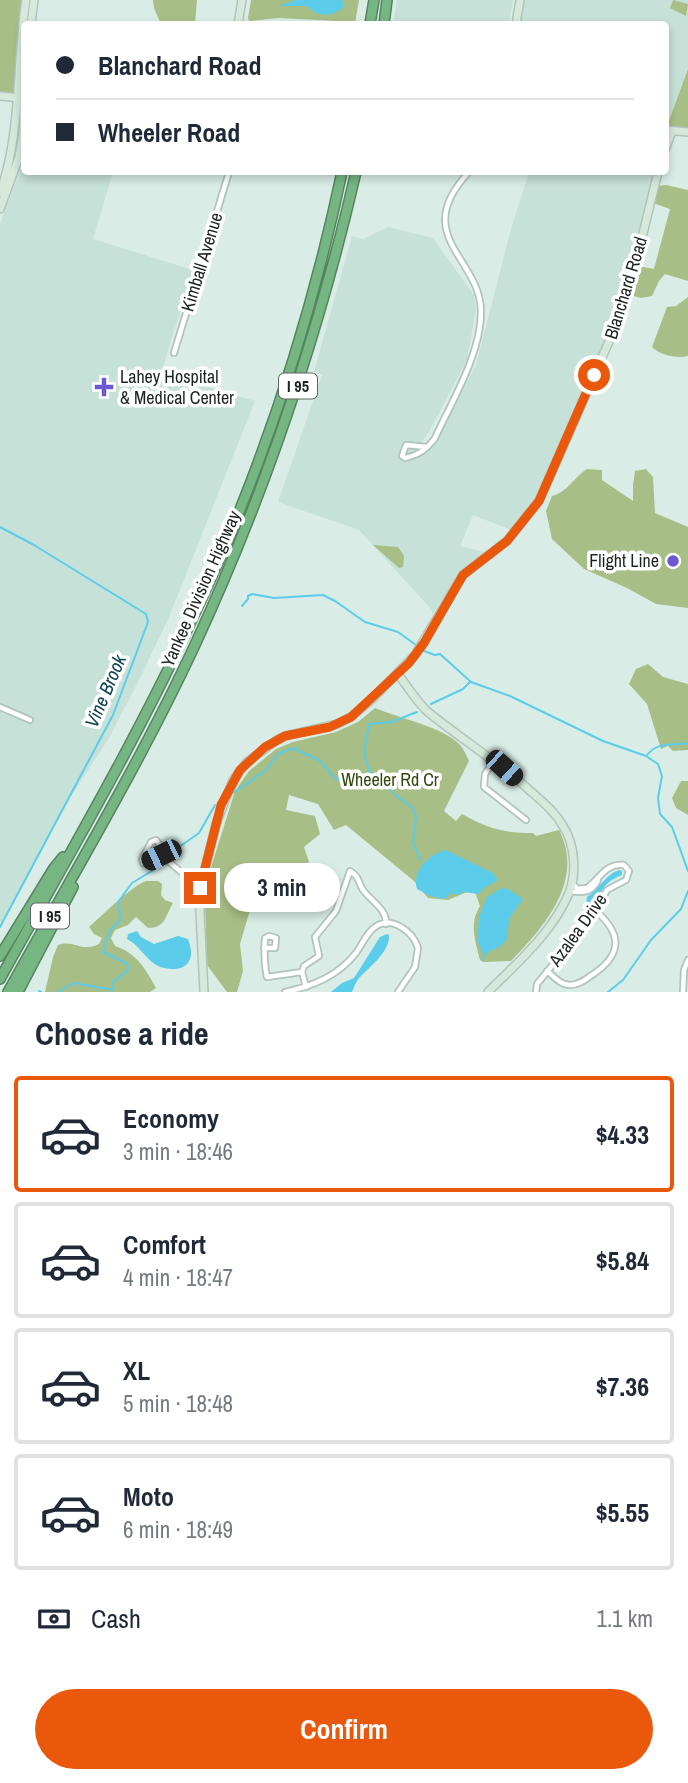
<!DOCTYPE html>
<meta charset="utf-8">
<style>
:root{--surface:#fff;--page:#f2f2f3;--text:#1f2937;--muted:#747a83;--line:#e0e1e3;--accent:#ea580c}
body{margin:0;font-family:"Archivo Narrow",sans-serif;background:var(--page);color:var(--text);height:100vh;display:flex;flex-direction:column;font-size:26px;white-space:nowrap}
*{box-sizing:border-box;margin:0}
p{font-size:23px;color:var(--muted)}
.icon{flex:none;width:38px;height:38px;fill:none;stroke:currentColor;stroke-width:2;stroke-linecap:round;stroke-linejoin:round}
.map{position:relative;height:992px;overflow:hidden}
.drawer{display:flex;flex-direction:column;background:var(--surface);flex:1}
.drawer>*{flex:none}
.banner{position:absolute;left:21px;top:21px;width:648px;height:154px;border-radius:7px;box-shadow:0 4px 10px #0003;display:grid;align-content:center;height:154px;padding:0 35px;background:var(--surface)}
.end{position:absolute;width:32px;height:32px;margin:-16px;border:9px solid #ea580c;background:#fff;box-shadow:0 0 0 4px #fff}
.from{border-radius:50%}
.bubble{position:absolute;height:49px;border-radius:24px;background:var(--surface);box-shadow:0 4px 10px #0003;font-size:23px;font-weight:700;line-height:49px;text-align:center}
.car{position:absolute;width:21px;height:42px;margin:-21px -10px;border-radius:9px;box-shadow:0 0 5px 2px #0007;background:linear-gradient(#222 24%,#8ab4d8 0 40%,#222 0 76%,#8ab4d8 0 86%,#222 0)}
.banner b{display:flex;align-items:center;gap:24px;height:66px;font-size:26px}
.banner b+b{border-top:2px solid var(--line)}
.banner i{width:18px;height:18px;background:var(--text)}
ul{padding:0;list-style:none}
li{display:flex;align-items:center;gap:21px;height:116px;margin:0 14px 10px;padding:0 21px;border:4px solid var(--line);border-radius:7px}
li div{flex:1}
li b{display:block;font-size:26px}
li em{font-style:normal;font-weight:700}
li.on{border-color:var(--accent)}
li>.icon{width:63px;height:63px;stroke-width:1.5}
h2{padding:0 35px;font-size:32px;line-height:84px}
.pay{display:flex;align-items:center;gap:18px;height:77px;padding:0 35px;font-size:26px}
.pay p{margin-inline-start:auto}
.cta{display:flex;gap:14px;margin-top:auto;padding:14px 35px}
.cta a{flex:1;height:80px;border-radius:42px;background:var(--accent);color:#fff;font-size:28px;font-weight:700;line-height:80px;text-align:center}
.map>svg:first-child{display:block}
.built{fill:#c6e1d7}
.green{fill:#a7be86}
.water{fill:#5bcdea}
.lines{fill:none;stroke-linecap:round;stroke-linejoin:round}
.stream{stroke:#5bcdea;stroke-width:2}
.street-casing{stroke:#b0c4bd;stroke-width:8}
.secondary-casing{stroke:#b0c4bd;stroke-width:10}
.highway-casing{stroke:#568360;stroke-width:12}
.street{stroke:#fff;stroke-width:4.5}
.secondary{stroke:#d6e9da;stroke-width:7}
.highway{stroke:#76b683;stroke-width:9}
.route{stroke:#ea580c;stroke-width:9}
.poi-dot{fill:#6b58d2;stroke:#fff;stroke-width:2.5}
.labels{text-anchor:middle;stroke-width:7;stroke-linejoin:round;paint-order:stroke}
.shield{fill:#fff;stroke:#606563;stroke-width:2}
.shield-label{font-size:16px;font-weight:bold;fill:#1c2320}
.street-label{font-size:18px;fill:#1c2320;stroke:#fff}
.poi-label{font-size:18px;fill:#1c2320;stroke:#fff;text-anchor:start}
.park-label{font-size:18px;fill:#33460d;stroke:#fff}
.water-label{font-size:19px;font-style:italic;fill:#0e424e;stroke:#fff}
</style>
<div class="map">
<svg width="688" height="992" viewBox="0 0 688 992">
<rect width="100%" height="100%" fill="#d9ede6"/>
<!-- built -->
<path class="built" d="M397 0H513L509 24H393Z
M524 0H688V69L667 126H665V24H519Z
M24 160V172H113L93 239 193 270 161 373 255 401 169 617 140 678 109 738 70 798 0 924V224Z
M529 172H655L618 310 537 495 511 530 473 515 460 546 488 553 463 569 432 615V610L359 530 278 502 322 375 314 372 352 236 363 239 388 227 433 238 474 295 476 310 467 360 430 430 415 452 405 454 403 459 415 458 426 453 439 436 476 365 511 229Z"/>
<!-- green -->
<path class="green" d="M0 0H21L16 89 12 93H0Z
M153 0H197L195 24H161L154 8Z
M251 0H359L355 24H344L337 21 279 18 249 21 248 18Z
M673 0 688 4 686 16 670 8Z
M688 69V128L667 126Z
M666 185 688 190V281L665 274 659 281 652 296 641 298 630 295 638 266 654 269 670 209 653 203 657 186Z
M688 297V356C677 359 660 355 652 347L667 307 676 306Z
M587 469 602 470V480L633 501V485L635 471 646 469 653 477 655 513 688 527V608L656 604 627 588 584 569 552 539 546 511 552 496C569 491 573 478 587 469Z
M373 545 398 547 404 556 403 567 399 568Z
M648 664 663 677 688 684V750L673 751 668 746 661 749 647 704 629 684 636 669Z
M375 708C398 718 445 727 461 746 464 750 467 756 469 761L444 811 456 821 462 814C489 829 503 833 533 833L536 836 559 830C585 880 545 926 511 961L483 962 480 960C475 940 469 924 480 906L474 889 448 900 428 898 414 881 346 825 334 830 318 804 289 795 286 810 315 816 320 834 304 847 309 862 250 910 240 944 243 971 237 992H227L207 965 205 902 208 877 235 791 249 771 276 749 293 742 336 732 358 722Z
M681 781H688V815L676 808 672 798Z
M146 881H158L162 884 161 895 165 900 173 903C165 916 166 928 148 928L136 917 128 925 115 930 111 938 115 946C136 953 146 969 156 988L150 992H45L53 957 58 945C75 939 80 953 99 944L102 938 94 934 89 927C104 914 130 887 146 881Z"/>
<!-- water -->
<path class="water" d="M296 0H342L344 7C331 17 319 18 307 6H279Z
M446 850 493 873 498 880 484 888 479 894 463 892 458 895 451 893 445 899 430 896 417 889C411 872 430 853 446 850Z
M619 870 622 871V875C599 884 605 893 589 906L586 905 587 897C599 889 605 875 619 870Z
M502 888 508 889 523 899 509 919 507 939 501 946 488 952 482 961 483 954 477 939 479 917 487 897Z
M137 931 141 937 154 944 178 936 188 939C191 948 194 957 186 965 181 969 177 969 171 969 148 968 144 948 127 939L128 934Z
M387 934 389 935C390 951 371 966 360 977 357 980 354 987 352 992H331L342 983 354 978 380 937Z"/>
<g class="lines">
<!-- stream -->
<path class="stream" d="M0 527 34 545 146 614 148 622 113 715 0 927
M242 606 248 599V596L252 594 274 598 323 595 335 601 365 622 398 632 416 645
M424 651 435 655 440 654 471 682 510 696 603 741 646 756 658 764 662 776 658 798 660 814 672 827 688 871
M431 704 463 689 470 682
M647 755C658 741 673 746 688 743
M369 771 364 752 369 724 391 722 417 712
M370 773 381 776 394 794 412 807 416 817 413 842 420 860
M230 795 266 770 278 754 293 748 320 761 335 778 357 785 369 772
M170 856 172 852 199 833 215 805
M39 991 41 992
M58 992 73 983 113 990V982L126 972 129 967 126 963 103 952 110 930 121 920 118 902 132 883 165 863
M608 992 623 980 651 940 681 909 688 891"/>
<defs>
<path id="street" d="M174 353 229 172
M427 447 406 445 402 456 405 458C419 455 427 449 435 438 452 401 481 354 481 312 481 258 409 236 469 172
M0 707 30 720
M494 761 485 774 484 787 526 820
M156 840 159 844 161 855 143 863 142 859 151 842Z
M161 855 200 888
M570 891C583 893 592 893 598 880
M264 948H275L276 938 269 936 265 938C264 952 264 963 267 977L302 972 306 987
M547 971C554 977 561 985 570 985 580 985 587 978 595 973 623 953 621 933 596 911
M302 972 304 966 319 956 315 937 336 911 350 871C359 876 358 882 363 890 371 901 387 909 386 924
M285 992C313 986 338 976 356 953 362 945 367 932 375 927 392 915 413 932 418 948L415 967 398 992
M536 992 537 984 594 914 607 890 626 880 629 871 624 865C606 863 600 878 587 888L578 889 572 883
M683 992 684 970 688 960"/>
<path id="secondary" d="M31 24 34 0
M238 24 242 0
M516 24 520 0
M0 96 20 98
M665 130 688 132
M665 150 672 131
M0 193C22 131 16 64 26 0
M0 209 19 157 23 133 24 95
M398 674C408 687 416 701 428 712 460 738 495 760 526 787 539 799 554 810 563 826 575 845 577 872 569 893 553 932 517 963 488 992
M204 992 199 893 216 824 233 780 247 762 277 740 285 736 337 724 351 717 371 700 415 655 463 575 507 541 539 501 618 321 637 258 658 172"/>
<path id="highway" d="M370 24 374 0
M384 24 387 0
M0 956 54 868 63 857
M0 979C64 863 132 748 188 628 257 484 309 328 342 172
M8 992C71 878 139 765 194 647 265 494 318 336 356 172
M18 992 73 887"/>
</defs>
<!-- street casing -->
<use href="#street" class="street-casing"/>
<!-- secondary casing -->
<use href="#secondary" class="secondary-casing"/>
<!-- highway casing -->
<use href="#highway" class="highway-casing"/>
<!-- street -->
<use href="#street" class="street"/>
<!-- secondary -->
<use href="#secondary" class="secondary"/>
<!-- highway -->
<use href="#highway" class="highway"/>
</g>
<g class="lines">
<!-- route -->
<path class="route" d="M200 888 221 805 240 770 265 747 285 736 330 727 351 717 409 663 424 643 463 575 507 541 539 501 594 375"/>
</g>
<!-- markers -->
<g class="poi-dot">
<path d="M100.5 376.5h7v7h7v7h-7v7h-7v-7h-7v-7h7z"/>
<circle cx="673" cy="561" r="7"/>
</g>
<g class="labels">
<!-- shield labels -->
<g class="shield">
<rect x="279" y="373.5" width="38" height="25" rx="5"/>
<rect x="31" y="903.5" width="38" height="25" rx="5"/>
</g>
<g class="shield-label">
<text x="298" y="392">I 95</text>
<text x="50" y="922">I 95</text>
</g>
<!-- street labels -->
<g class="street-label">
<text transform="translate(202 262) rotate(-73)" y="6">Kimball Avenue</text>
<text transform="translate(626 288) rotate(-73)" y="6">Blanchard Road</text>
<text transform="translate(201 589) rotate(-66)" y="6">Yankee Division Highway</text>
<text transform="translate(578 930) rotate(-54)" y="6">Azalea Drive</text>
</g>
<!-- poi labels -->
<g class="poi-label">
<text x="120" y="383">Lahey Hospital<tspan x="120" dy="21">&amp; Medical Center</tspan></text>
<text x="659" y="567" text-anchor="end">Flight Line</text>
</g>
<!-- park labels -->
<g class="park-label">
<text x="390" y="786">Wheeler Rd Cr</text>
</g>
<!-- water labels -->
<g class="water-label">
<text transform="translate(105 691) rotate(-67)" y="7">Vine Brook</text>
</g>
</g>
</svg>
<i class="end from" style="left:594px;top:375px"></i>
<i class="end" style="left:200px;top:888px"></i>
<div class="bubble" style="left:224px;top:863px;width:116px">3 min</div>
<i class="car" style="left:504px;top:768px;rotate:132deg"></i>
<i class="car" style="left:161px;top:855px;rotate:244deg"></i>
<div class="banner">
<b><i class="from"></i>Blanchard Road</b>
<b><i></i>Wheeler Road</b>
</div>
</div>
<section class="drawer">
<h2>Choose a ride</h2>
<ul>
<li class="on"><svg class="icon" aria-label="car" viewBox="0 0 24 24"><path d="M5 17H2v-5l4-1 3-4h7l3 4 3 1v5h-3M9 17h6M6 11h13"/><circle cx="7" cy="17" r="2"/><circle cx="17" cy="17" r="2"/></svg><div><b>Economy</b><p>3 min · 18:46</p></div><em>$4.33</em></li>
<li><svg class="icon" aria-label="car" viewBox="0 0 24 24"><path d="M5 17H2v-5l4-1 3-4h7l3 4 3 1v5h-3M9 17h6M6 11h13"/><circle cx="7" cy="17" r="2"/><circle cx="17" cy="17" r="2"/></svg><div><b>Comfort</b><p>4 min · 18:47</p></div><em>$5.84</em></li>
<li><svg class="icon" aria-label="car" viewBox="0 0 24 24"><path d="M5 17H2v-5l4-1 3-4h7l3 4 3 1v5h-3M9 17h6M6 11h13"/><circle cx="7" cy="17" r="2"/><circle cx="17" cy="17" r="2"/></svg><div><b>XL</b><p>5 min · 18:48</p></div><em>$7.36</em></li>
<li><svg class="icon" aria-label="car" viewBox="0 0 24 24"><path d="M5 17H2v-5l4-1 3-4h7l3 4 3 1v5h-3M9 17h6M6 11h13"/><circle cx="7" cy="17" r="2"/><circle cx="17" cy="17" r="2"/></svg><div><b>Moto</b><p>6 min · 18:49</p></div><em>$5.55</em></li>
</ul>
<div class="pay"><svg class="icon" aria-label="cash" viewBox="0 0 24 24"><path d="M3 7h18v10H3z"/><circle cx="12" cy="12" r="2"/></svg>Cash<p>1.1 km</p></div>
<div class="cta"><a>Confirm</a></div>
</section>
